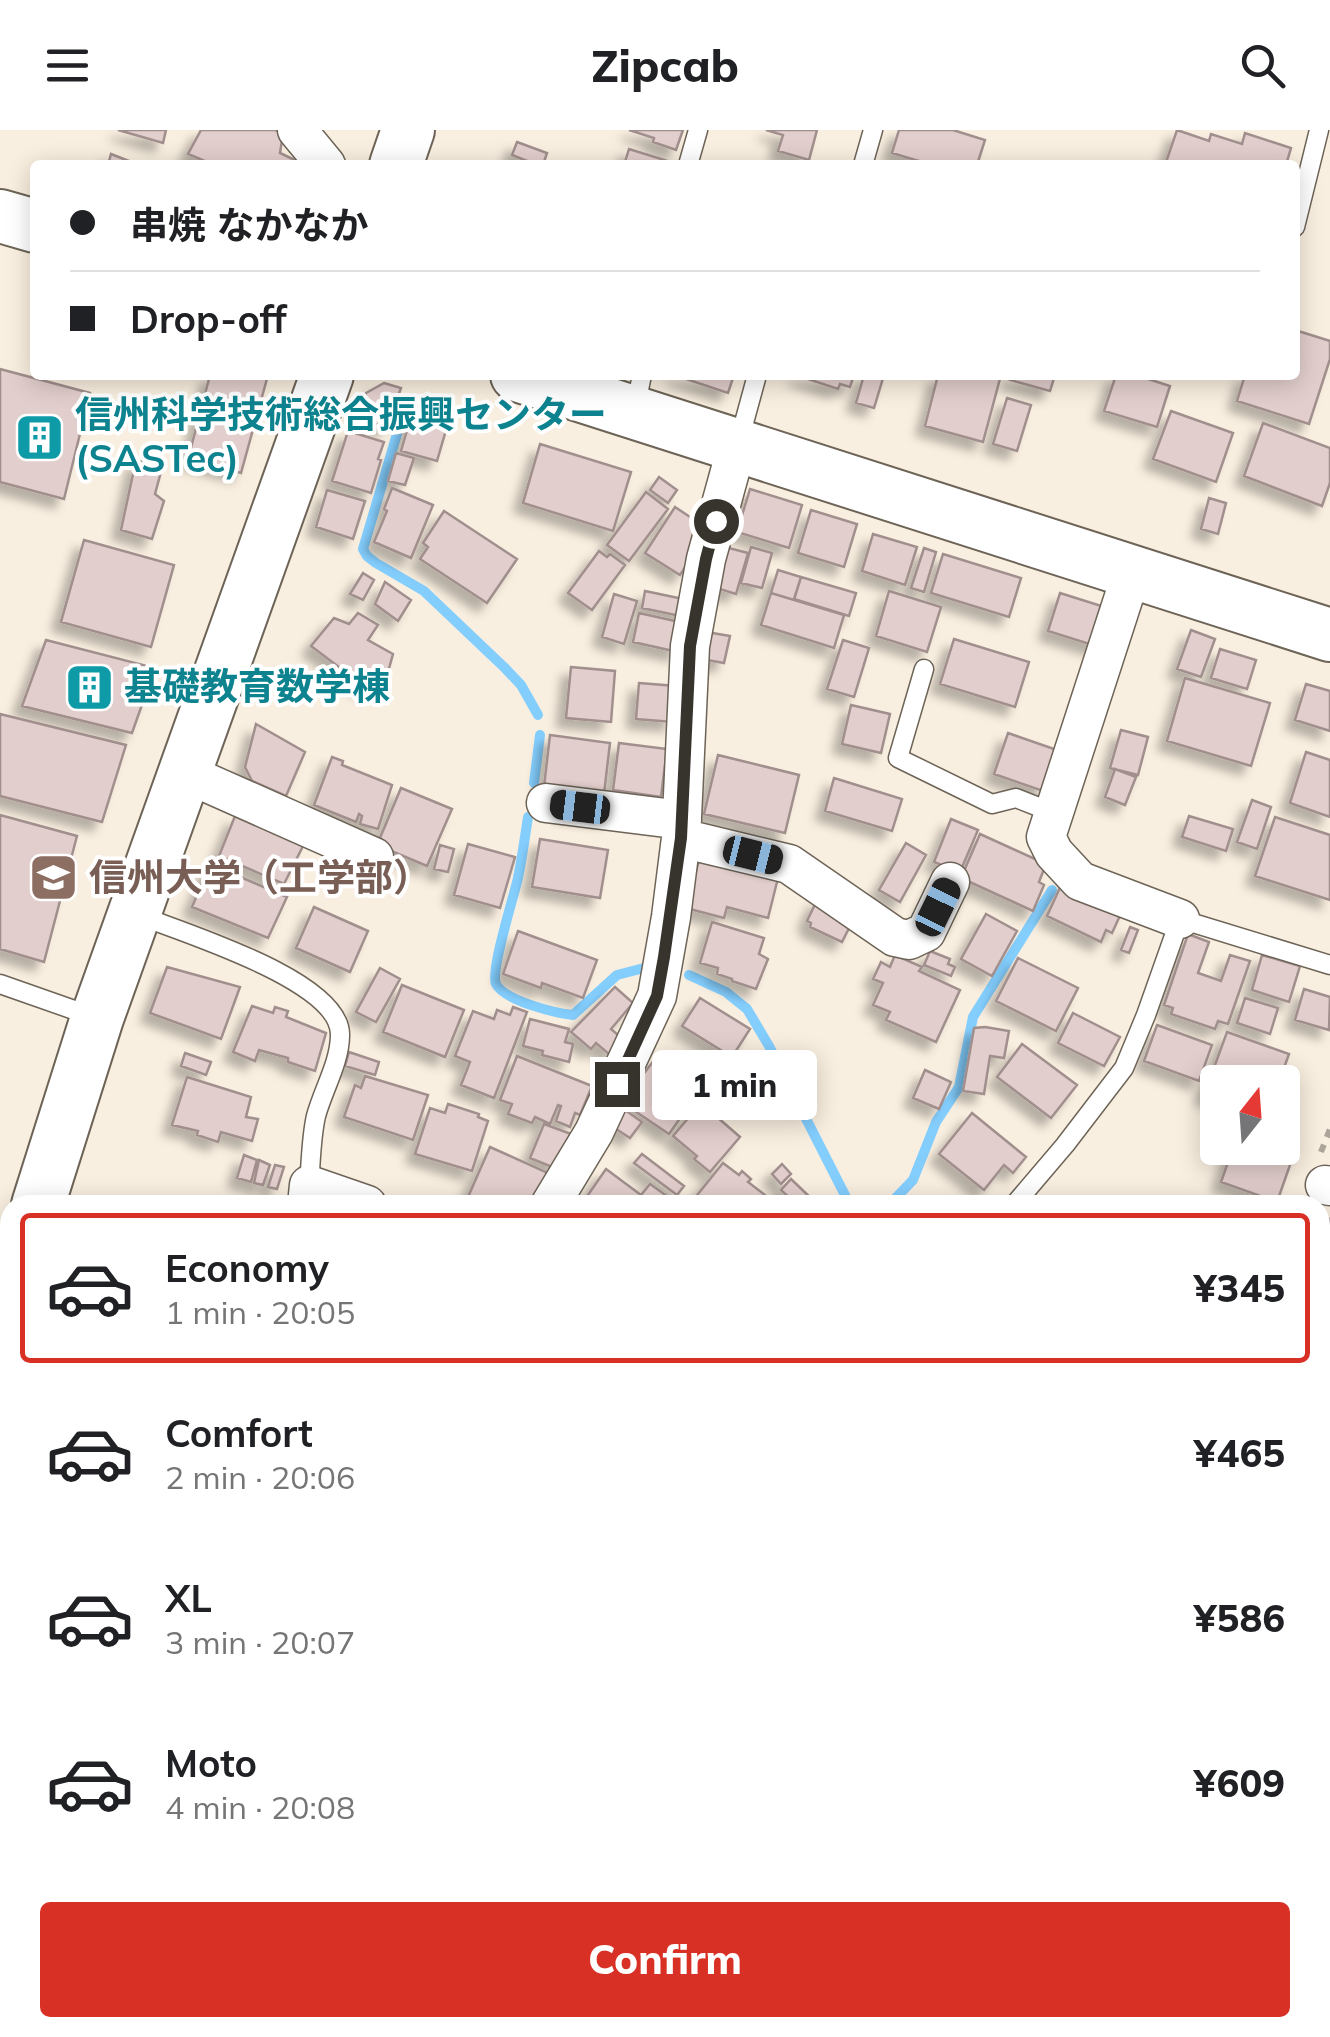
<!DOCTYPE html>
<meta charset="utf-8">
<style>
:root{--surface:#fff;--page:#f2f2f2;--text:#202124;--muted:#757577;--line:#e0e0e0;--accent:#d93025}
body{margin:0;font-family:Mulish,"Noto Sans JP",sans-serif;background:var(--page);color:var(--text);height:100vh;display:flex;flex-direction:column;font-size:38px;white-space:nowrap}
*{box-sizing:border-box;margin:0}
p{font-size:32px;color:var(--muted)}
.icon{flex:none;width:55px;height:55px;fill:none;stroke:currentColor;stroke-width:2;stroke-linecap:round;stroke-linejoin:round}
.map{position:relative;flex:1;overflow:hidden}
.panel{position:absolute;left:0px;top:1065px;width:1330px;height:842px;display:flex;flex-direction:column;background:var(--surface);border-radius:30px 30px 0 0;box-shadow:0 5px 25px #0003}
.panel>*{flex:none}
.hud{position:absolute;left:30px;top:30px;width:1270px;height:220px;border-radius:10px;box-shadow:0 5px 25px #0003;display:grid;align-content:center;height:220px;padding:0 40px;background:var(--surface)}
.needle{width:65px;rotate:17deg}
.tools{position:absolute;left:1200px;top:935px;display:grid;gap:20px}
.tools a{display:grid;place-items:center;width:100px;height:100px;border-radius:10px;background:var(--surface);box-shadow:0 5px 25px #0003;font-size:50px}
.end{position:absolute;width:45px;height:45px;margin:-22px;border:12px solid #37332d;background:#fff;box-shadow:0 0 0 5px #fff}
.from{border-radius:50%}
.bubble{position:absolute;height:70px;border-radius:10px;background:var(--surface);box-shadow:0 5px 25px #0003;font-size:32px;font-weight:800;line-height:70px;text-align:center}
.car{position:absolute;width:30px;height:60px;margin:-30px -15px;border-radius:12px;box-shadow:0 0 8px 2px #0007;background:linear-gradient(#222 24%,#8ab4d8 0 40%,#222 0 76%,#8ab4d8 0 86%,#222 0)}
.hud b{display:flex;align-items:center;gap:35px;height:95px;font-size:38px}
.hud b+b{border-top:2px solid var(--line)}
.hud i{width:25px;height:25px;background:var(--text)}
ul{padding:18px 0 0;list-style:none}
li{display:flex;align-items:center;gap:30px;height:150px;margin:0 20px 15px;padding:0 20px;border:5px solid transparent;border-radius:10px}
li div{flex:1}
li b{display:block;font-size:38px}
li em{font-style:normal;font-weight:800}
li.active{border-color:var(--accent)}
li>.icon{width:90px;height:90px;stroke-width:1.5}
.action{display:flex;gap:20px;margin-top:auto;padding:20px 40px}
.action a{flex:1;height:115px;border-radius:10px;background:var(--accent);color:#fff;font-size:40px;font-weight:800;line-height:115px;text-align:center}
header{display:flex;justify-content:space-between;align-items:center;height:130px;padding:0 40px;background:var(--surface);font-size:45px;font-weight:800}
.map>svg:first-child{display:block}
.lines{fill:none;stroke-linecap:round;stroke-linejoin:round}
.stream{stroke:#84cefe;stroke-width:10}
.building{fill:#e2cecd;stroke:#a18f8d;stroke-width:2.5;filter:url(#shadow)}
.lane-casing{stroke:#6d6457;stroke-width:21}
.street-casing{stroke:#6d6457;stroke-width:41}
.secondary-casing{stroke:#6d6457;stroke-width:56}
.path{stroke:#ada59a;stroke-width:6;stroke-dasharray:8 8;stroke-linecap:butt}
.lane{stroke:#fff;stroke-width:18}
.street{stroke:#fff;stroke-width:38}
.secondary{stroke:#fff;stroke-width:52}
.route{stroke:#37332d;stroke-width:12}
.labels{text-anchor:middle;stroke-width:8;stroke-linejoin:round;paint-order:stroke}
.culture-label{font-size:38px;font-weight:bold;fill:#0d838f;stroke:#fff;text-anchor:start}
.education-label{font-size:38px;font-weight:bold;fill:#785e54;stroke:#fff;text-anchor:start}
</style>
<header><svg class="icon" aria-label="menu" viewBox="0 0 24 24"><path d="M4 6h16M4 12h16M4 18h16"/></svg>Zipcab<svg class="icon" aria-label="search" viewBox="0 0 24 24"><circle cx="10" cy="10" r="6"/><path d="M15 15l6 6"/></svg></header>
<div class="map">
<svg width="1330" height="1907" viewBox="0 0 1330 1907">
<defs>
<filter id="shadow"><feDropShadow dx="-9" dy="9" stdDeviation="5" flood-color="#0004"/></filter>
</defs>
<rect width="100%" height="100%" fill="#f9efe0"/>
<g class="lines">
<!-- stream -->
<path class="stream" d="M407 270 363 419 367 426 376 433 424 461 504 537 521 555 538 585
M534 653 540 605
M528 687C525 707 522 728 518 748 514 766 490 841 496 854 505 871 555 883 573 885L617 845 644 838
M689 845 726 862 747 879 769 916 850 1075
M889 1075 913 1050 936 992 959 957 973 887 1052 760
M1246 1898 1250 1907"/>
</g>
<!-- building -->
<path class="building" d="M118 0H166L163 13Z
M201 0H275L283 4 280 23 303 34 214 35 188 24Z
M629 0H683L676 20 653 12 654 8Z
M766 0H817L809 30 778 21 783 5Z
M899 0H953L985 10 977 35 956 33 955 35H932L892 23Z
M1177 0 1209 11 1211 4 1242 14 1245 3 1291 18 1286 35H1165Z
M517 12 547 23 543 35H537L512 25Z
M629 19 671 32 670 35H624Z
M111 24 139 35H108Z
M1295 200 1330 211V229L1309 294 1237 271 1245 245H1295Z
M0 239 90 263 64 369 0 352Z
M210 245H268L241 343 188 329Z
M674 245H734L728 263Z
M796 245H854L850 257 840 254 838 259Z
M864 245H884L874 278 856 273Z
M938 245H1001L983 312 925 296Z
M1012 245H1055L1050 261 1010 250Z
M1116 245H1136L1170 256 1157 297 1104 281Z
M384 253 401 258 387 298 357 288 366 263Z
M417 266 453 276 437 331 401 321Z
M1007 268 1031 275 1017 321 993 314Z
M1171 281 1233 303 1216 352 1153 329Z
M1263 293 1330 318V353L1322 376 1244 346Z
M348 301 384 312 378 329 381 330 371 363 332 351Z
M540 314 631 342 613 401 523 373Z
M396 323 414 328 405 355 388 351Z
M136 330 162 338 155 364 164 371 152 409 121 400Z
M659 347 677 360 668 373 650 360Z
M392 358 433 375 411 428 374 412 387 381 384 379Z
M750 359 802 375 789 418 737 402Z
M327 360 365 371 353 409 316 397Z
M646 362 668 379 629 431 607 415Z
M1209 368 1226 373 1218 404 1201 399Z
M675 377 702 395 703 410 680 445 645 423Z
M811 380 857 394 844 437 798 423Z
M444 381 517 429 487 473 420 429 428 417 423 413Z
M873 404 917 417 905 455 862 441Z
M84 410 174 435 151 517 61 492Z
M725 417 748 423 736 464 713 457Z
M751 417 772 423 762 458 741 453Z
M924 418 936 422 924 462 911 458Z
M599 421 607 427 610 424 625 435 592 480 568 463Z
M943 424 1021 448 1009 487 931 463Z
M778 440 801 447 794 470 771 463Z
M363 443 374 450 363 470 350 464Z
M801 447 856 463 849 486 794 469Z
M385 452 411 470 398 491 375 474Z
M645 461 688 470 685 487 642 478Z
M889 461 941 477 927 522 876 506Z
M771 463 844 485 834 518 761 495Z
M1060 463 1111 479 1099 517 1048 501Z
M614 464 637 471 624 514 602 507Z
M358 483 378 495 368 510 393 524 388 542 379 540 368 559 311 516 334 488 349 494Z
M639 483 684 493 678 522 633 512Z
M1191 500 1215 509 1201 547 1177 539Z
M701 501 730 506 724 533 696 528Z
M954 509 1029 532 1015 577 940 554Z
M46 510 155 538 132 603 22 576Z
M843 510 869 518 854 567 827 559Z
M1220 519 1256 530 1247 559 1211 548Z
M571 537 615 541 611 592 566 588Z
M1185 548 1270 573 1251 636 1167 611Z
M639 553 676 556 673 592 636 589Z
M1306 554 1330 561V601L1295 590Z
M851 575 890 584 881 623 842 614Z
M0 584 126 615 102 692 0 666Z
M256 594 305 622 286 666 252 651 245 637Z
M1121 600 1148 607 1138 645 1110 638Z
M1008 603 1057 620 1043 661 994 644Z
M550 605 610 613 604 664 544 657Z
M619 613 667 619 661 667 613 660Z
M1306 622 1330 630V687L1290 673Z
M718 625 799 645 785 703 704 684Z
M332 627 343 631 342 635 392 655 378 699 360 694 362 686 359 684 356 692 314 675Z
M1115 639 1136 647 1125 675 1105 667Z
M834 648 902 669 892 701 825 681Z
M401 658 452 679 427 736 377 715Z
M1252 670 1271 677 1257 719 1237 712Z
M0 685 77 706 44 832 0 819Z
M235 686 303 716 284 754 219 726Z
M1189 686 1233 699 1226 721 1182 707Z
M1275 687 1330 705V770L1255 746Z
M951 689 978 700 960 742 934 732Z
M980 704 1046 734 1039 752 1044 755 1033 781 961 748Z
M540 709 608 720 600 768 532 757Z
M906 713 926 725 900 772 879 760Z
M468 714 515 727 500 778 454 765Z
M440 715 454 719 448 742 434 739Z
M701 723 779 744 768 788 727 777 724 788 686 778Z
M210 734 287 767 268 808 192 777Z
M1063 751 1123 779 1112 803 1106 800 1101 812 1047 786Z
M818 768 855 786 842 812 810 797 811 793 807 791Z
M314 777 368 801 350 842 296 818Z
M986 784 1017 801 992 846 961 829Z
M712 792 764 808 759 824 768 829 756 859 732 851V849L717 844 718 838 700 833Z
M1130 797 1138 800 1129 823 1121 820Z
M518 801 597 830 583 868 542 853 541 858 503 844Z
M1188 804 1209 812 1198 843 1221 851 1230 825 1250 831 1228 894 1218 891 1215 899 1171 884 1173 878 1164 875Z
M930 821 950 829 948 834 955 837 951 846 924 835Z
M895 825 922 837 919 841 960 860 936 912 886 890 890 882 873 875 883 853 873 849 881 832 890 837Z
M1262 825 1300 836 1289 872 1252 860Z
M1018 828 1078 858 1056 901 996 871Z
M167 837 240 857 221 909 150 883Z
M380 838 400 849 376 892 356 882Z
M402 855 464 880 445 927 383 902Z
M615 857 633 873 611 899 624 910 610 925 596 913 591 919 571 902Z
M1304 859 1330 867 1329 900 1295 890Z
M700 868 750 899 732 927 682 896Z
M1245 868 1278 878 1270 904 1237 893Z
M252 876 273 883 275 877 288 881 286 887 326 903 315 941 288 932V928L259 920 255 931 233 922Z
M513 877 527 882 494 968 461 955 470 932 455 926 473 881 494 889 497 880 510 885Z
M1073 883 1120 907 1104 936 1058 913Z
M530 889 569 899 565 912 573 914 569 932 542 925 543 921 523 916Z
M1157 895 1212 915 1199 951 1144 931Z
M985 897 1009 901 1004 928 990 926 984 964 963 961 974 898Z
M1227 902 1289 924 1279 952H1218V969L1204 965Z
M1022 914 1077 955 1051 988 997 947Z
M349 922 379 932 375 945 345 936Z
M185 923 211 932 206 945 181 936Z
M517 926 592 956 580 985 575 983 570 997 556 991 561 976 558 975 550 994 535 987 532 993 508 984 512 974 500 970Z
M655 929 700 960 669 1004 623 973 639 938 645 942Z
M925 940 951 952 939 979 913 968Z
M365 946 428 965 413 1010 344 987 355 955 361 958Z
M187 947 251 967 246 987 258 989 252 1011 221 1002 218 1012 197 1005 198 1001 172 995Z
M701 973 740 1007 710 1042 694 1029 697 1026 673 1006Z
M448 974 479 984 478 987 488 991 472 1041 415 1024 430 978 445 983Z
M622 978 642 992 630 1008 610 995Z
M972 983 1026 1027 1013 1043 1004 1035 984 1060 939 1024Z
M544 994 571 1004 557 1039 530 1028Z
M1282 1013 1296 1018 1277 1072 1221 1052 1233 1018H1282Z
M490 1017 548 1043 532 1075 525 1072 524 1075H485L468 1067Z
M642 1024 684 1056 677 1065 634 1033Z
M244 1025 257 1030 251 1052 237 1048Z
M259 1030 270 1035 263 1055 254 1053Z
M723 1033 739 1045 742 1041 751 1049 748 1052 778 1075H702L694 1069Z
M782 1034 791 1044 781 1054 772 1044Z
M275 1035 284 1037 277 1059 268 1057Z
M606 1039 641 1065 650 1054 671 1069 667 1075H581Z
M791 1049 814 1071 810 1075H797L781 1060Z
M1320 1086 1330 1089 1326 1102 1330 1103V1147L1320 1144Z
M1323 1165 1330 1168V1226L1320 1223V1175Z
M1326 1261 1330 1263V1288L1320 1285V1276Z
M1320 1340 1330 1348V1404L1326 1401 1320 1409Z
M0 1353 10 1356V1397L0 1394Z
M0 1398 10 1401V1429L0 1426Z
M1328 1517 1330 1518V1623L1320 1615V1529Z
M10 1862V1898H49L47 1907 3 1905Z
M1324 1883 1329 1907H1263L1261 1898H1320V1884Z
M68 1898H155L153 1907H65Z
M172 1898H200L198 1907H169Z
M216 1898H241L269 1905 268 1907H213Z
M277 1898H305V1900L310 1901 308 1907H292L276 1900Z
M312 1898H368L374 1901 371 1907H318L319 1903Z
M411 1898H441L440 1901 451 1905 450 1907H408Z
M503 1898H536L533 1907 502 1899Z
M540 1898H560L558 1907 538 1905Z
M577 1898H598L630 1906 632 1898H657L655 1907H575Z
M671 1898H734L731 1907H684L670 1902Z
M752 1898H780L778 1907 751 1902Z
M786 1898H826L823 1907H798L784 1903Z
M837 1898H890L888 1907H840L835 1906Z
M967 1898H1018L1016 1907H965Z
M1028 1898H1076V1899H1071L1070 1907H1027Z
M1090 1898H1165L1166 1907H1088Z"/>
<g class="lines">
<defs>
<path id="lane" d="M688 35 698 0
M863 35 873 0
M1295 97 1319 0
M635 279 642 245
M739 311 757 245
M924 539 898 628 992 674 1016 668 1054 683
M136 784C180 802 341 850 340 905 340 932 323 960 316 986 311 1008 311 1032 309 1055
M0 854 94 887
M1014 1075 1065 1015 1124 938 1146 885 1180 789 1330 835"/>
<path id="street" d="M297 0 326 35
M1132 442 1046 707 1054 723 1080 751 1180 789
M185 643 374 727
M546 673 682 690
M681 708 789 734 895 807 909 810 926 802 950 752
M1325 1055 1330 1056
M307 1075 309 1055 367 1075
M550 1075 594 1002 657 866 671 787 681 708 690 516 706 429 737 316
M1320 1314 1330 1322
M0 1819 10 1821
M1320 1847H1330"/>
<path id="secondary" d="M396 35 408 0
M0 86 35 96
M517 245 1330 505
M38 1075 97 888 327 245
M0 1189 10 1162"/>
</defs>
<!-- lane casing -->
<use href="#lane" class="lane-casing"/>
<!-- street casing -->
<use href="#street" class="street-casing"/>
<!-- secondary casing -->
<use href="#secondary" class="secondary-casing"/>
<!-- path -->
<path class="path" d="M1321 1022 1330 999
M0 1452 10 1455
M0 1666 10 1671
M1320 1727 1330 1714"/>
<!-- lane -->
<use href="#lane" class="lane"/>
<!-- street -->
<use href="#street" class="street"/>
<!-- secondary -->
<use href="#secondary" class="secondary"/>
</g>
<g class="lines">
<!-- route -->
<path class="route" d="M617 954 657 866 664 827 681 708 690 516 706 429 716 391"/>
</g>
<!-- icons -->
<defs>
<symbol id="building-square" viewBox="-11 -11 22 22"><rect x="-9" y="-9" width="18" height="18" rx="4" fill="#0f9aa8" stroke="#fff"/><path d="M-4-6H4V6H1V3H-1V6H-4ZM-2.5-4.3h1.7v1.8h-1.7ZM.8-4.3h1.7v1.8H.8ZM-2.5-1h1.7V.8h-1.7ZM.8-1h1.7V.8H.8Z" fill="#fff"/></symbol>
<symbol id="university-square" viewBox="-11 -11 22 22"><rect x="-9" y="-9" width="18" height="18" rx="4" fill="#8d6e63" stroke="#fff"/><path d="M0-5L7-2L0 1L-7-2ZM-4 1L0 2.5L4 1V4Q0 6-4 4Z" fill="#fff"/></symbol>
</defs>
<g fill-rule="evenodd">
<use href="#building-square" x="12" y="280" width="55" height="55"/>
<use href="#building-square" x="62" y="530" width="55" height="55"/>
<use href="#university-square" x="26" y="720" width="55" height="55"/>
</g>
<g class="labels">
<!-- culture labels -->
<g class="culture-label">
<text x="75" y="298">信州科学技術総合振興センター<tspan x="75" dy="44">(SASTec)</tspan></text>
<text x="124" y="570">基礎教育数学棟</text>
</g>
<!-- education labels -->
<g class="education-label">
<text x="89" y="761">信州大学（工学部）</text>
</g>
</g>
</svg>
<div class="tools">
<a><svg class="needle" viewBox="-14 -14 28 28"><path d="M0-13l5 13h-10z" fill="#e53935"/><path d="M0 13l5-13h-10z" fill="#757577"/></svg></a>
</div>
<i class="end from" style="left:716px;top:391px"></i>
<i class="end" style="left:617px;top:954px"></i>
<div class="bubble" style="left:652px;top:920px;width:165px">1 min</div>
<i class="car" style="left:580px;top:677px;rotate:277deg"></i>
<i class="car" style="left:753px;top:725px;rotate:104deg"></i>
<i class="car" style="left:938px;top:777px;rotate:26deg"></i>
<div class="hud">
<b><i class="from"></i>串焼 なかなか</b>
<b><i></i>Drop-off</b>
</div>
<section class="panel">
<ul>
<li class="active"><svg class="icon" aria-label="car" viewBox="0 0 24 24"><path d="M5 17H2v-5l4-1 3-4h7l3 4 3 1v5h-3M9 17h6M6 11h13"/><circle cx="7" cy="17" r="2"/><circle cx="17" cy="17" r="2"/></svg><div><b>Economy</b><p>1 min · 20:05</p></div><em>¥345</em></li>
<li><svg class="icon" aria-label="car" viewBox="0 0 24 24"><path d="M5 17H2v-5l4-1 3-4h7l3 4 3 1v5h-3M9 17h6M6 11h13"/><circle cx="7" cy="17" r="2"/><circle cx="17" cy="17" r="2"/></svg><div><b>Comfort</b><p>2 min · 20:06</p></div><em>¥465</em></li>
<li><svg class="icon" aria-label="car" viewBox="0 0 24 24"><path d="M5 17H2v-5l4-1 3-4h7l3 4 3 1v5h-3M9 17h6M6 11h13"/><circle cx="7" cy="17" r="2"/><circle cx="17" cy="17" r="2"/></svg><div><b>XL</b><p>3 min · 20:07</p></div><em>¥586</em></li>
<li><svg class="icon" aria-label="car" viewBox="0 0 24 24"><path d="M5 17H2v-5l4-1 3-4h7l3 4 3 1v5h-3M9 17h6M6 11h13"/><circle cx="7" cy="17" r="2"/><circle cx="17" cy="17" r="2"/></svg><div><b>Moto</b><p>4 min · 20:08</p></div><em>¥609</em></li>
</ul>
<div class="action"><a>Confirm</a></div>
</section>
</div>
